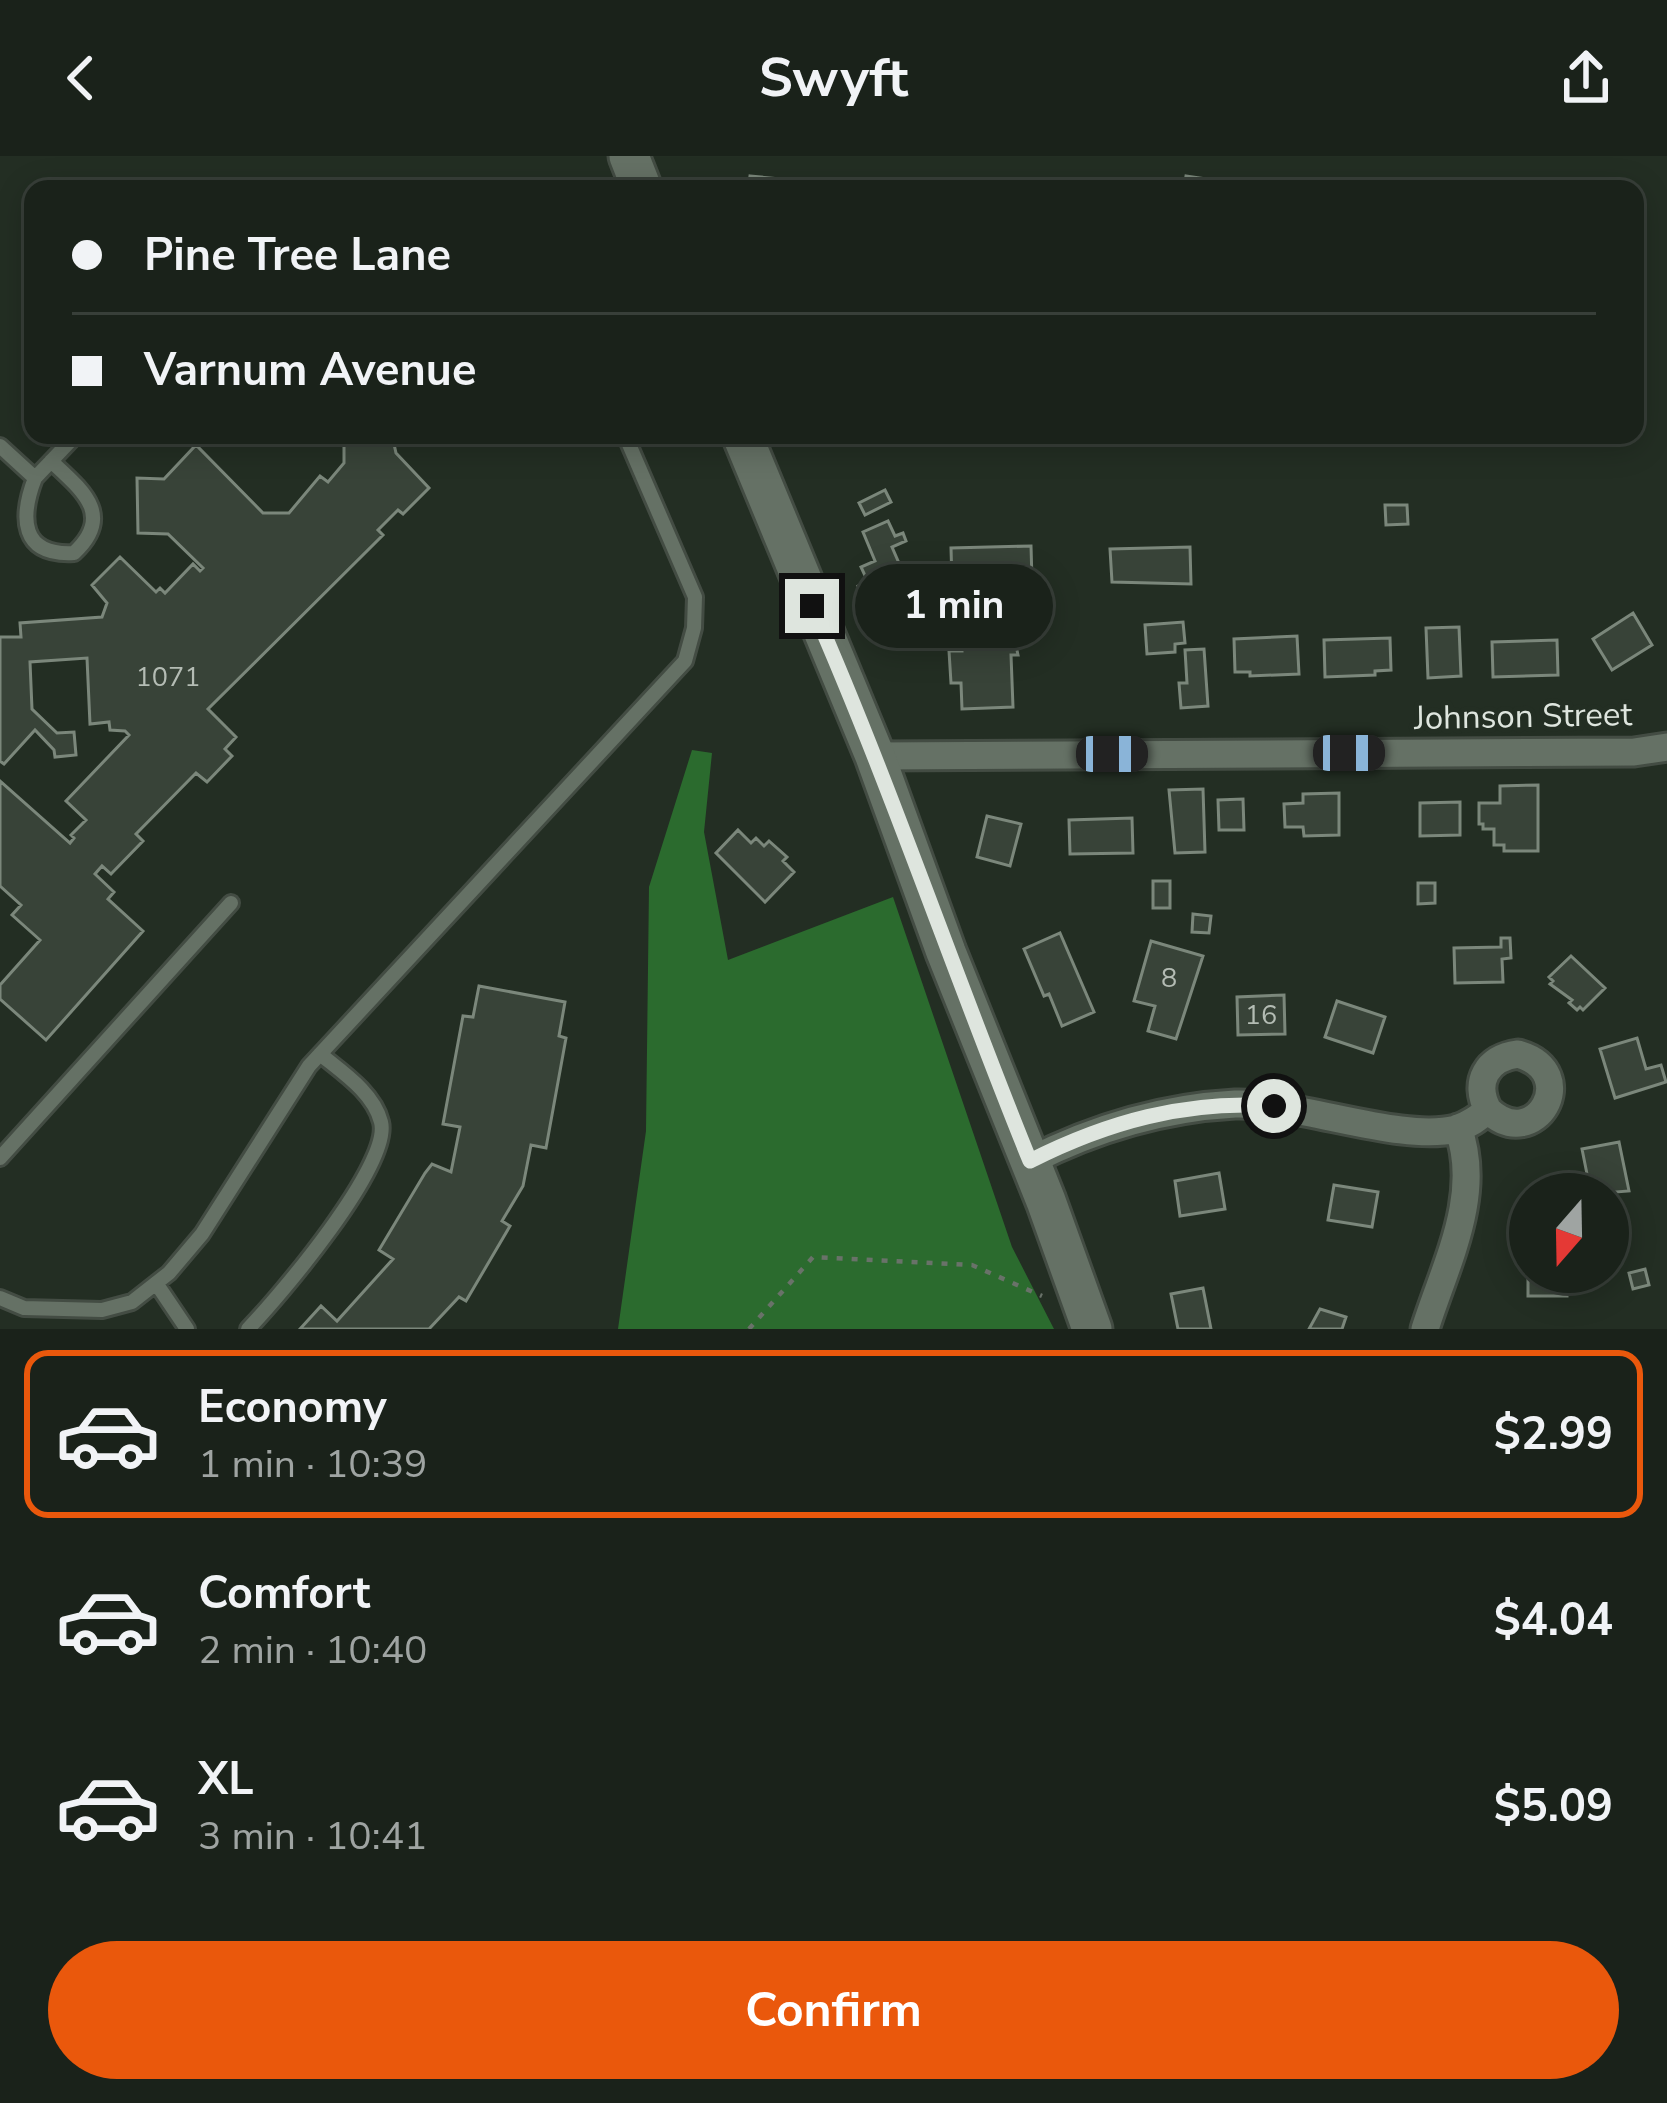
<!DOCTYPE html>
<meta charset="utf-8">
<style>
:root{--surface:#1a221a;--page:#272f27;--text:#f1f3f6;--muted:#9fa4a2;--line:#383f39;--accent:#ea580c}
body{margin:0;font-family:"Nunito Sans",sans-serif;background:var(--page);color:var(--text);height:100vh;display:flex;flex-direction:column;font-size:45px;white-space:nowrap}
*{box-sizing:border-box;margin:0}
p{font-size:39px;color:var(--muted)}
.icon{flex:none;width:66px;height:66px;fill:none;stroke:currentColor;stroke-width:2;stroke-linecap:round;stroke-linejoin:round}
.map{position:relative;height:1173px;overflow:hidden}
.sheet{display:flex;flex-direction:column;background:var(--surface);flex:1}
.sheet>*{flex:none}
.guide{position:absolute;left:24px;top:24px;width:1620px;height:264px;border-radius:24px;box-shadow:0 6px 30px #0003,0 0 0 3px var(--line);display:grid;align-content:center;height:264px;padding:0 48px;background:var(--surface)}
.needle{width:78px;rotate:200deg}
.fabs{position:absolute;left:1509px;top:1017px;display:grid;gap:24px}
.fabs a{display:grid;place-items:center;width:120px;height:120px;border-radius:50%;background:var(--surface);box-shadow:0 6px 30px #0003,0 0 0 3px var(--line);font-size:60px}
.end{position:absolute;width:54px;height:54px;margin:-27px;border:15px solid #dee5de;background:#111;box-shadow:0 0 0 6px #111}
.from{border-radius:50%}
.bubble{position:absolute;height:84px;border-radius:42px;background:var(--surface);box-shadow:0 6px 30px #0003,0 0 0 3px var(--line);font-size:39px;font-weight:700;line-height:84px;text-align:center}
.car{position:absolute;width:36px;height:72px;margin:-36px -18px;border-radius:15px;box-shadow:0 0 9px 3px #0007;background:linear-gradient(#222 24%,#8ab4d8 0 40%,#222 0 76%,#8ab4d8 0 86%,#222 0)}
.guide b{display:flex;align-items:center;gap:42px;height:114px;font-size:45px}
.guide b+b{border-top:3px solid var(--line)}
.guide i{width:30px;height:30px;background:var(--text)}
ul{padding:21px 0 0;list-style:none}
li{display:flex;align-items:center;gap:36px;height:168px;margin:0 24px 18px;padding:0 24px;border:6px solid transparent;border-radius:24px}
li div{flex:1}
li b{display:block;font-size:45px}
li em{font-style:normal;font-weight:700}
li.selected{border-color:var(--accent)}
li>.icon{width:108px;height:108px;stroke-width:1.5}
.cta{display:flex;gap:24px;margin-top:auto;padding:24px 48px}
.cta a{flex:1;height:138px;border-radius:72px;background:var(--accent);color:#fff;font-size:48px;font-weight:700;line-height:138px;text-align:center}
header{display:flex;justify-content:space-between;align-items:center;height:156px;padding:0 48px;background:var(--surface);font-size:54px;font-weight:700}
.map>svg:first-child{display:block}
.forest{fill:#2b6b2e}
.building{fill:#384338;stroke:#7b877b;stroke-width:3}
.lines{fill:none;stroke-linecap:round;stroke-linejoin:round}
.lane-casing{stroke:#434c43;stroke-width:20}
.street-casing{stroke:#434c43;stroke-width:33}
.secondary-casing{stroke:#434c43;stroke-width:45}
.path{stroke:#697269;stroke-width:4.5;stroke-dasharray:6 9;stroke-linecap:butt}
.lane{stroke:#657165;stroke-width:14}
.street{stroke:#657165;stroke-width:27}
.secondary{stroke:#657165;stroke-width:39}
.route{stroke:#dee5de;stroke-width:15}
.labels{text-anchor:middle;stroke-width:10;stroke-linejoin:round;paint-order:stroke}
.number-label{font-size:27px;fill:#b4bcb4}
.street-label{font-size:33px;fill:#dee5de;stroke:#232e23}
</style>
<header><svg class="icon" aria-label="back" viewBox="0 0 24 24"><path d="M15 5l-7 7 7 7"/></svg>Swyft<svg class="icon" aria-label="share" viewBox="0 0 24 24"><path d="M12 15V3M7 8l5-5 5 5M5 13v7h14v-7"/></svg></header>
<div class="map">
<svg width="1667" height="1173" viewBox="0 0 1667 1173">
<rect width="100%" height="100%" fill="#232e23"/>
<!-- forest -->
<path class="forest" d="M692 594 712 597 704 676 728 804 893 741 1012 1091 1054 1173H618L646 975 649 731Z"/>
<!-- building -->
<path class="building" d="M750 20 792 24 791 33H748Z
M1186 20 1267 32V33H1161L1163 23 1185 26Z
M1333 24 1374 26V33H1332Z
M344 279H392L396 297 429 332 403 358 398 354 378 374 383 379 208 553 236 581 225 593 232 600 207 626 196 617 136 678 143 685 111 718 102 710 95 718 114 736 108 743 143 775 46 884 0 843V829L40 784 12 759 21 749 0 730V625L70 687 74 682 71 679 86 664 66 645 129 579 125 575 110 574 109 566 90 568 87 502 30 506 32 553 57 577 74 576 76 599 55 601 54 594 35 574 4 608 0 605V481H21L20 467 102 461 107 447 92 429 120 401 156 436 160 432 165 437 193 408 200 415 203 412 168 378 138 377 137 322 164 323 196 289 263 357H289L320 320 328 326 344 307Z
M885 334 891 346 865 359 859 347Z
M1385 349H1407L1408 368 1386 369Z
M888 365 895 380 903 377 906 385 892 391 905 421 889 428 897 446 869 457 858 430 868 426 861 411 875 405 863 376Z
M1031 390 1032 424 952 426 951 392Z
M1190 391 1191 428 1112 426 1110 393Z
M1633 457 1652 489 1612 514 1593 483Z
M1183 466 1185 487 1175 488V496L1147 498 1145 469Z
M1012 471 1018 499H1011L1013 551 962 553 961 527H951L949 495H962V473Z
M1459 471 1461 520 1428 522 1426 472Z
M1297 480 1299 518 1250 520V516H1235L1234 483Z
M1390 482 1391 514 1375 515V519L1325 521 1324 484Z
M1557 484 1558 519 1493 521 1492 486Z
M1204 493 1208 550 1181 552 1179 527H1187L1185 494Z
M1538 629V695H1504V689H1494V673H1483V668H1479V647H1500V630Z
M1203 633 1205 696 1175 697 1169 634Z
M1339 637V679L1304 680 1303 671H1285L1284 648 1303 647V638Z
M1243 643 1244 674H1219L1218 644Z
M1460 646V679L1420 680V647Z
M987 660 1021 668 1010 710 977 701Z
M1132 662 1133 697 1070 698 1069 664Z
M738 674 751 687 756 682 764 690 769 685 787 701 783 705 794 716 765 746 716 697Z
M1153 725H1170V752H1153Z
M1418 727H1435V747L1418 748Z
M1193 758 1211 760 1209 777 1192 776Z
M1060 777 1094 856 1062 870 1049 838 1044 840 1024 793Z
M1501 782H1510L1511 802 1502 803 1503 826 1455 827 1454 792 1501 791Z
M1151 785 1203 800 1176 883 1148 875 1155 850 1134 845Z
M1571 800 1605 832 1583 854 1580 851 1577 854 1569 847 1572 844 1550 828 1553 825 1549 821Z
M479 830 565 846 559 880 566 882 546 992 531 989 523 1030 502 1065 510 1070 466 1145 459 1141 429 1173H300L321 1150 337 1165 393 1103 379 1094 425 1017 432 1008 451 1016 460 971 443 968 463 860 473 861Z
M1284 839 1285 878 1238 879 1237 841Z
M1337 845 1385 861 1373 897 1325 881Z
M1637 882 1646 913 1661 909 1666 926 1615 942 1600 893Z
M1619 986 1629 1035 1591 1038 1582 993Z
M1219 1017 1225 1053 1180 1060 1175 1025Z
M1334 1029 1378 1036 1372 1071 1328 1064Z
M1528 1078 1530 1116H1567V1140H1528Z
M1645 1113 1649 1129 1633 1133 1629 1117Z
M1203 1132 1211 1173H1178L1171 1138Z
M1320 1153 1346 1161 1342 1173H1309Z"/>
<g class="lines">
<defs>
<path id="lane" d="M0 290 35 322 76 279
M35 322C20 361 20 400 74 397 115 359 82 334 51 305
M0 1002 231 747
M156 1127 187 1173
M0 1142 24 1152 102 1154 132 1146 169 1117 202 1078 309 910 685 505 694 472 695 441 625 279
M248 1173C279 1141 392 1008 381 966 374 937 342 916 320 898"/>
<path id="street" d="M875 600 1634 596 1667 591
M1030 1005C1095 972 1161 952 1235 948 1300 946 1401 987 1456 973 1469 969 1478 962 1488 954 1473 926 1487 902 1518 898 1583 916 1535 999 1488 954
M1425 1173C1445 1109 1483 1039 1458 972"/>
<path id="secondary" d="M629 0 642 33
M742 279 875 600 946 796 1046 1045 1092 1173"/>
</defs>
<!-- lane casing -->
<use href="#lane" class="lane-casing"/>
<!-- street casing -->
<use href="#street" class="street-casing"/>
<!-- secondary casing -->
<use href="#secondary" class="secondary-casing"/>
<!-- path -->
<path class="path" d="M749 1173 813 1101 972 1109 1042 1140"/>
<!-- lane -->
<use href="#lane" class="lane"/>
<!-- street -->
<use href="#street" class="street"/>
<!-- secondary -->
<use href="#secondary" class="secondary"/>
</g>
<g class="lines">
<!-- route -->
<path class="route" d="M812 450C892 632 955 821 1030 1005 1107 966 1186 944 1274 950"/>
</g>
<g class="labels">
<!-- number labels -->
<g class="number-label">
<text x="168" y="530">1071</text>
<text x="1169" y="831">8</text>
<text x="1261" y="868">16</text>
</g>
<!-- street labels -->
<g class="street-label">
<text transform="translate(1523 559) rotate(-1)" y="12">Johnson Street</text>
</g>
</g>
</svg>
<div class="fabs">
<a><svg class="needle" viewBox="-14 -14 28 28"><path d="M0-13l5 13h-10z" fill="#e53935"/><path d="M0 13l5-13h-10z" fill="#9fa4a2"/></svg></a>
</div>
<i class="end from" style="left:1274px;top:950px"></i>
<i class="end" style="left:812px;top:450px"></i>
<div class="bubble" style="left:855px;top:408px;width:198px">1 min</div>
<i class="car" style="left:1349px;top:597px;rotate:90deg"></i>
<i class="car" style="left:1112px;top:598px;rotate:90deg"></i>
<div class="guide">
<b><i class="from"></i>Pine Tree Lane</b>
<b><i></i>Varnum Avenue</b>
</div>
</div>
<section class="sheet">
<ul>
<li class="selected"><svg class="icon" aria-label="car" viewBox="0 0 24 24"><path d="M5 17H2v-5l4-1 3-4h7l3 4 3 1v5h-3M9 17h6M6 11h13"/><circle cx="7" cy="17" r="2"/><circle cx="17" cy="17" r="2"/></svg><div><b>Economy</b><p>1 min · 10:39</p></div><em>$2.99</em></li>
<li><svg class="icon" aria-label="car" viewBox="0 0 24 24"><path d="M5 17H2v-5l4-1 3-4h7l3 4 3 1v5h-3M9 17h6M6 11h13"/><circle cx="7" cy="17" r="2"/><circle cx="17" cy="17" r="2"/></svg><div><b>Comfort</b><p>2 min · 10:40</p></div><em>$4.04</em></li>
<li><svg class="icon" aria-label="car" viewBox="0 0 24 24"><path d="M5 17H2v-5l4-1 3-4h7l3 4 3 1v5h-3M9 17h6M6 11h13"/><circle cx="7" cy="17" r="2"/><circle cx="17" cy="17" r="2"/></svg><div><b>XL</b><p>3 min · 10:41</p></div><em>$5.09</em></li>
</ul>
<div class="cta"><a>Confirm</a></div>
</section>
